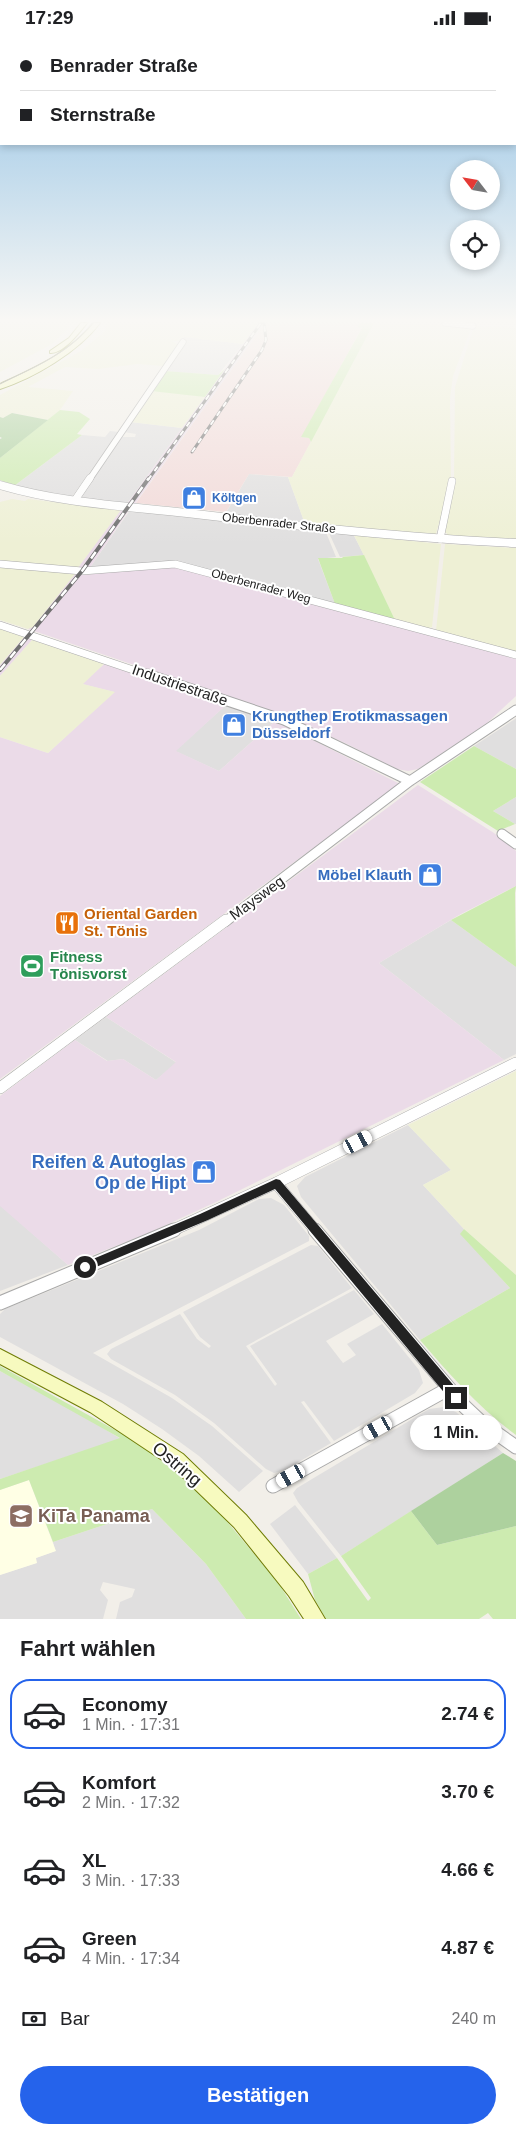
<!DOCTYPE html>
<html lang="de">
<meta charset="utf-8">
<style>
:root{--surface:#fff;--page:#f6f6f6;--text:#202124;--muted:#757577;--line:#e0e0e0;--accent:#2563eb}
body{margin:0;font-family:Helvetica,sans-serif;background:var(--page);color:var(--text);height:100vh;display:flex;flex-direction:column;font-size:19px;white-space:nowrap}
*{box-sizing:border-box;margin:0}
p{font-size:16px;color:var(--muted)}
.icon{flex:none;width:28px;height:28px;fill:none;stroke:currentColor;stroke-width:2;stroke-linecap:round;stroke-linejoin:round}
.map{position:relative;height:1584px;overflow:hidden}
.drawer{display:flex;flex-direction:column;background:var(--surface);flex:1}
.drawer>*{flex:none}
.top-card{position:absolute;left:0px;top:0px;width:516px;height:110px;box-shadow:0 2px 8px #0003;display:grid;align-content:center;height:110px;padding:0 20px;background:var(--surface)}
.needle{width:32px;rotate:301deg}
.fabs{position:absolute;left:450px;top:125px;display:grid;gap:10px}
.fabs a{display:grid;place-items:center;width:50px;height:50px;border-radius:50%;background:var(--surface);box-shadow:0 2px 8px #0003;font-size:25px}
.end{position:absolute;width:22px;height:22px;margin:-11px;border:6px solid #222;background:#fff;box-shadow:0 0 0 2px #fff}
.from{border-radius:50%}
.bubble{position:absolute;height:35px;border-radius:18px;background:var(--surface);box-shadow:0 2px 8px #0003;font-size:16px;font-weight:700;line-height:35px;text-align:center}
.car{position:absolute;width:15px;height:30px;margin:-15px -8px;border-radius:6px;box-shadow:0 0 4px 1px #0007;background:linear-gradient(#fff 24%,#345 0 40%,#fff 0 76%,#345 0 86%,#fff 0)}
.top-card b{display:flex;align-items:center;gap:18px;height:48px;font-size:19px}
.top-card b+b{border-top:1px solid var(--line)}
.top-card i{width:12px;height:12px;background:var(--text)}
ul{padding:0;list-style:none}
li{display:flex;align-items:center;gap:15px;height:70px;margin:0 10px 8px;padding:0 10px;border:2px solid transparent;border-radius:20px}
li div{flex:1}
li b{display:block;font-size:19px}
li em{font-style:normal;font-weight:700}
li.active{border-color:var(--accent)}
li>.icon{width:45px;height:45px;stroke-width:1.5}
h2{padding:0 20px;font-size:22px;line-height:60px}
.pay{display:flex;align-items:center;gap:12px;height:55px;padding:0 20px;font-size:19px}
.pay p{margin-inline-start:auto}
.cta{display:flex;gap:10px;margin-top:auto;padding:10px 20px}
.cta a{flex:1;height:58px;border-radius:30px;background:var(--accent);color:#fff;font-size:20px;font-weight:700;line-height:58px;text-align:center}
.status{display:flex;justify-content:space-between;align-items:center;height:35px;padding:0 25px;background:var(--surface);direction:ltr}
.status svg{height:14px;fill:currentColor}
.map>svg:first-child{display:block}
.residential{fill:#e0dfdf}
.commercial{fill:#f2dad9}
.industrial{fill:#ebdbe8}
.education{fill:#ffffe5}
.farmland{fill:#eef0d5}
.grass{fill:#cdebb0}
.forest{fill:#add19e}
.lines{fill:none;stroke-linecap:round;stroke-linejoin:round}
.minor-far4-casing{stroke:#a9a9a9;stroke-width:7}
.minor-far3-casing{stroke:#a9a9a9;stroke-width:8}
.minor-far2-casing{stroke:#a9a9a9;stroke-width:11}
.minor-far1-casing{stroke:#a9a9a9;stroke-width:12}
.minor-casing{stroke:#a9a9a9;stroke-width:15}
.tertiary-casing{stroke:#a9a9a9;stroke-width:9}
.secondary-casing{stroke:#707d05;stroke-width:2}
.minor-far4{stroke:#fff;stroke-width:5.5}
.minor-far3{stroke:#fff;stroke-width:7}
.minor-far2{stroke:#fff;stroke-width:9}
.minor-far1{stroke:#fff;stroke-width:11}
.minor{stroke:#fff;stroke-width:13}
.tertiary{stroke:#fff;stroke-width:8}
.secondary{fill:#f7fabf;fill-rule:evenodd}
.tram{stroke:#707070;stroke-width:1}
.rail-far1-casing{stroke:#707070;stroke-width:3}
.rail-casing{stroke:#707070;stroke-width:4}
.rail-far1{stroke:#fff;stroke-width:2;stroke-dasharray:5.5;stroke-linecap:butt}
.rail{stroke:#fff;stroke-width:2.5;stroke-dasharray:8;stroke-linecap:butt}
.route{fill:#222}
.labels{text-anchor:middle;stroke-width:4;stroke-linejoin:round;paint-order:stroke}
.far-shop-label{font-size:12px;font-weight:bold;fill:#366cbe;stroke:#fff;text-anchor:start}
.far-street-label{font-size:12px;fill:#222;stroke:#fff}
.street-label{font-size:15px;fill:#222;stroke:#fff}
.shop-label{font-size:15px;font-weight:bold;fill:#366cbe;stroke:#fff;text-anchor:start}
.food-label{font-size:15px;font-weight:bold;fill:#c56008;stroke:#fff;text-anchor:start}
.leisure-label{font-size:15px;font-weight:bold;fill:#27864d;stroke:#fff;text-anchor:start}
.near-shop-label{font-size:18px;font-weight:bold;fill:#366cbe;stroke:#fff;text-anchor:end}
.near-street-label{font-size:18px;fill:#222;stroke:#fff}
.near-education-label{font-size:18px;font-weight:bold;fill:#785e54;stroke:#fff;text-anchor:start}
</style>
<div class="status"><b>17:29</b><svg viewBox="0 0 49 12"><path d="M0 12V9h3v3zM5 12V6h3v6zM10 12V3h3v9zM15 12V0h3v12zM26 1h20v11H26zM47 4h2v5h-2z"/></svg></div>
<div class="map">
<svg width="516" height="1584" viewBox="0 0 516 1584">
<rect width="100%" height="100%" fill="#f2efe9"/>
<!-- residential -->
<path class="residential" d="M184 302 243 309 218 340 165 336Z
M130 387 182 393 126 470 80 464 121 402H135L136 399 124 397Z
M110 396 119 397 71 463 14 451 82 400 105 402Z
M249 439 288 442 305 489 224 481Z
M130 475 325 495 336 522 318 524 335 569 89 534Z
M328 496 352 497 364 520 340 522Z
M226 670 275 686 219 736 175 716Z
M516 683V734L474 711 515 684Z
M516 762V789H515L493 776Z
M451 885 516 932V1019L504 1025 379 928Z
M106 982 177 1028 156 1045 123 1024 108 1026 75 1005Z
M408 1090 451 1135 423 1150 464 1194 461 1199 510 1253 420 1305 301 1162 297 1151 305 1142Z
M271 1163 284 1170 309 1201V1206L93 1318 172 1363 212 1391 263 1436 239 1457 199 1421 162 1394 123 1369 0 1302V1279L5 1274 199 1195 259 1164Z
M0 1170 68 1230 0 1256Z
M311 1210 318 1211 352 1253 246 1311 275 1351 277 1349 250 1311 354 1255 374 1279 326 1306 343 1328 356 1320 347 1309 382 1289 419 1335 423 1348 415 1358 334 1406 304 1366 301 1367 331 1408 285 1435 274 1438 266 1434 214 1388 175 1360 111 1324 107 1319 111 1314 180 1279 197 1304 209 1313 211 1311 200 1302 183 1277Z
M0 1336 78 1378 121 1404 0 1444Z
M444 1372 456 1377 503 1418 341 1521 298 1467 293 1458 297 1453 429 1374Z
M295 1470 337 1523 308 1539 270 1489Z
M152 1474 206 1529 246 1584H116L120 1567 132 1562 135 1554 103 1547 100 1555 108 1565 103 1584H0V1540L36 1528V1523L55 1516 53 1507Z"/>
<!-- commercial -->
<path class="commercial" d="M265 288H359L358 292H362L302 402 309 403 311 407 292 442 249 439 226 477 136 468Z"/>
<!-- industrial -->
<path class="industrial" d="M258 288H265L134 470H126Z
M122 473 130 474 89 534H77Z
M170 529 516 624V661L486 689 418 734 408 736 397 734 345 708 282 680 28 594 75 539 86 540Z
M24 602 32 605 0 641V630Z
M104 629 226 670 176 716 219 736 275 686 400 749 0 1044V702L48 718 114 657 82 649Z
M418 750 494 798 516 816V851L459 880 379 928 504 1025 216 1167 153 1196 68 1230 0 1171V1061L75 1005 107 1026 123 1024 156 1045 176 1027 106 982Z"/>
<!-- education -->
<path class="education" d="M29 1445 56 1516 36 1523 37 1528 0 1540V1455Z"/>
<!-- farmland -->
<path class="farmland" d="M0 288H56L70 291 52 309 0 337Z
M109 288H258L243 309 184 302 182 306H172L178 310 163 331 138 329 98 334 65 332 28 352 73 356 60 375 48 385 13 378 3 383 0 382V360L81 316 103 298Z
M374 288 472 291 453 341 450 363 451 447 435 502 305 489 288 442H292Z
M474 291 516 293V507L446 503 447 498H445L454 447 455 352Z
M151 356 185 359 205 362 182 393 130 387Z
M12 464 25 466 28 464 121 475 77 534 0 527V467Z
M354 500 441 509 432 592 426 594 395 585Z
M445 509 516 513V618L436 596Z
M0 530 75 539 33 592 28 594 0 585Z
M0 594 24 602 0 630Z
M32 605 104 629 83 649 115 657 48 718 0 702V641Z
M516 1036V1240L464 1194 423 1150 451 1135 408 1090Z"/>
<!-- grass -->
<path class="grass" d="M359 288H374L311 407 309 403 301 402 362 293 357 292Z
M225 334 205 362 151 356 165 336 218 340Z
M60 375 79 377 90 384 77 399 82 400 14 451 0 445V423Z
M364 520 395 585 335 569 318 523H343L342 522Z
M474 711 516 734V762L493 776 515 789 498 796 420 747Z
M516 851 515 858 516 932 451 885Z
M464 1194 516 1240V1400C479 1373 450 1340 420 1305L510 1253 460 1199Z
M0 1331 135 1406 176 1437 220 1478 279 1549 301 1584H246L206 1529 152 1474 53 1507 29 1445 0 1455V1444L120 1403 0 1336Z
M411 1476 437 1510 516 1491V1584H493L488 1578 479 1584H326L315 1565 308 1539 337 1523 368 1566 371 1563 341 1521Z"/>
<!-- forest -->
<path class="forest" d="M12 378 48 385 0 423V404L2 403 0 402V382L3 383Z
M503 1418 516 1426V1491L437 1510 411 1476Z"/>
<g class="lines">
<defs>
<path id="minor-far4" d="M445 288 473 291
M89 445 183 307"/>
<path id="minor-far3" d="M75 465 90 443
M440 504 452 446
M0 529 82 536 175 529 516 620
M0 590 151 641"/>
<path id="minor-far2" d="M147 639 284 685 410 746
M502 799 516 809
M225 887 410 746 516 675"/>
<path id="minor-far1" d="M0 1053 226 885
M276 1148 316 1196
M171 1196 276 1148 516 1028"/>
<path id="minor" d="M315 1195 465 1372 482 1388 516 1412
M0 1268 174 1195
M273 1451 448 1354"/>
<path id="tertiary" d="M0 450C61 468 124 471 187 478 297 491 406 503 516 508"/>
<path id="secondary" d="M81 288H87C79 298 63 319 50 318V316L69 303Z
M94 288H100C78 317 34 343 0 354V349C34 333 69 318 94 288Z
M0 1314 102 1367 183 1419 246 1480 303 1547 325 1584H304L289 1561 234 1492 171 1431 90 1377 0 1329Z"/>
</defs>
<!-- minor-far4 casing -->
<use href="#minor-far4" class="minor-far4-casing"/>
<!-- minor-far3 casing -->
<use href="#minor-far3" class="minor-far3-casing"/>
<!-- minor-far2 casing -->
<use href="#minor-far2" class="minor-far2-casing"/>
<!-- minor-far1 casing -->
<use href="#minor-far1" class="minor-far1-casing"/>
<!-- minor casing -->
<use href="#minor" class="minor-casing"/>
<!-- tertiary casing -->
<use href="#tertiary" class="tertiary-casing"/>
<!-- secondary casing -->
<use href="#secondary" class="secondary-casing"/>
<!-- minor-far4 -->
<use href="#minor-far4" class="minor-far4"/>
<!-- minor-far3 -->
<use href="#minor-far3" class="minor-far3"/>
<!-- minor-far2 -->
<use href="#minor-far2" class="minor-far2"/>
<!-- minor-far1 -->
<use href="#minor-far1" class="minor-far1"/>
<!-- minor -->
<use href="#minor" class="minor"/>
<!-- tertiary -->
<use href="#tertiary" class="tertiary"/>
<!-- secondary -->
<use href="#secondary" class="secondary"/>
<!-- tram -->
<path class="tram" d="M0 349C34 332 69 319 92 288"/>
<defs>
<path id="rail-far1" d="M192 417 262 315 266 305 264 288
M148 445 261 288"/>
<path id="rail" d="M0 635 82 536 149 443"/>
</defs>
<!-- rail-far1 casing -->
<use href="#rail-far1" class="rail-far1-casing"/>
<!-- rail casing -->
<use href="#rail" class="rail-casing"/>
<!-- rail-far1 -->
<use href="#rail-far1" class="rail-far1"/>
<!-- rail -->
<use href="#rail" class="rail"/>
</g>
<!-- sky -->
<linearGradient id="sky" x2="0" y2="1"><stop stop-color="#8fc0e4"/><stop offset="0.56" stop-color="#f9f8f5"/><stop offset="1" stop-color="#f9f8f5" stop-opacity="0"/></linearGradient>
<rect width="516" height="510" fill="url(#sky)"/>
<!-- route -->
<path class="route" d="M276 1144 280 1145 461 1359 463 1363 461 1367 456 1368 452 1367 275 1154 208 1185 89 1235H81L79 1232 81 1229 200 1179Z"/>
<!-- icons -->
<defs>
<symbol id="shop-square" viewBox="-11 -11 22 22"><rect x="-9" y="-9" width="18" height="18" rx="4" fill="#3f7fe0" stroke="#fff"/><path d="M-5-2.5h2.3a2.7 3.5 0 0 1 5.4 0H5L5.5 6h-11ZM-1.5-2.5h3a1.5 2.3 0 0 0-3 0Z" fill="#fff"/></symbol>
<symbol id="restaurant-square" viewBox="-11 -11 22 22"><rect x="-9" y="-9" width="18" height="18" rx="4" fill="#e8710a" stroke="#fff"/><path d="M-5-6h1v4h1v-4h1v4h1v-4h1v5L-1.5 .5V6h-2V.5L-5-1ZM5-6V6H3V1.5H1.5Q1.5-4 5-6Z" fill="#fff"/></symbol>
<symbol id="stadium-square" viewBox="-11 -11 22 22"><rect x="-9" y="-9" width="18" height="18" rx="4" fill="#2e9e5b" stroke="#fff"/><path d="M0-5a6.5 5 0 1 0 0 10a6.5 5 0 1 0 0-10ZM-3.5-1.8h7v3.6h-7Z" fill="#fff"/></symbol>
<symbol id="school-square" viewBox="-11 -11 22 22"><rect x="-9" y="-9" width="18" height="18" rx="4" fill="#8d6e63" stroke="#fff"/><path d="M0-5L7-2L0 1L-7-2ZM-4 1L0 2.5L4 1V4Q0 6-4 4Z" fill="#fff"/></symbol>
</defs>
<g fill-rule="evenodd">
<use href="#shop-square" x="180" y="449" width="28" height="28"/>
<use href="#shop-square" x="220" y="676" width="28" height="28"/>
<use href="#shop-square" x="416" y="826" width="28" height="28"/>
<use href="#restaurant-square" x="53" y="874" width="28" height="28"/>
<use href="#stadium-square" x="18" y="917" width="28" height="28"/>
<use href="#shop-square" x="190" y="1123" width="28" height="28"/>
<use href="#school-square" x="7" y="1467" width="28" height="28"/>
</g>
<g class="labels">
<!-- far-shop labels -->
<g class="far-shop-label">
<text x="212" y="467">Költgen</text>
</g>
<!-- far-street labels -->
<g class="far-street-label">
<text transform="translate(279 488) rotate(6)" y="4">Oberbenrader Straße</text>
<text transform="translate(261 551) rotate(15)" y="4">Oberbenrader Weg</text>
</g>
<!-- street labels -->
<g class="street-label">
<text transform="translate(180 650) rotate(19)" y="5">Industriestraße</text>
<text transform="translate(257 863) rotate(-36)" y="5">Maysweg</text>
</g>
<!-- shop labels -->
<g class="shop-label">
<text x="252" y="686">Krungthep Erotikmassagen<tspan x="252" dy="17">Düsseldorf</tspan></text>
<text x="412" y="845" text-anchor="end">Möbel Klauth</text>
</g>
<!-- food labels -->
<g class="food-label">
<text x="84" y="884">Oriental Garden<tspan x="84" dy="17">St. Tönis</tspan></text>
</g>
<!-- leisure labels -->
<g class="leisure-label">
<text x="50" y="927">Fitness<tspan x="50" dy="17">Tönisvorst</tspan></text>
</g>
<!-- near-shop labels -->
<g class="near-shop-label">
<text x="186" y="1133">Reifen &amp; Autoglas<tspan x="186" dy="21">Op de Hipt</tspan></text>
</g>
<!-- near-street labels -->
<g class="near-street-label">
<text transform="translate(177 1429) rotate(40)" y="6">Ostring</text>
</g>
<!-- near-education labels -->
<g class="near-education-label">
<text x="38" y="1487">KiTa Panama</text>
</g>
</g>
</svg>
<div class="fabs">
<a><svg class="needle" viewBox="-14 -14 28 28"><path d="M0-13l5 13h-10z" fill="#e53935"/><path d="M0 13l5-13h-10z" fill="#757577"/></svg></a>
<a><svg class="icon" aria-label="locate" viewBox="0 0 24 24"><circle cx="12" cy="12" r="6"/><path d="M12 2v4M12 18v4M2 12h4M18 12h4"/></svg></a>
</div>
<i class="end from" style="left:85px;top:1232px"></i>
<i class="end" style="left:456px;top:1363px"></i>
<div class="bubble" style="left:410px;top:1380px;width:92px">1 Min.</div>
<i class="car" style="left:358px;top:1107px;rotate:63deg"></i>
<i class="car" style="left:378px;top:1393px;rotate:241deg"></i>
<i class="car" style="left:291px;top:1441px;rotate:241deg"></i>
<div class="top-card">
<b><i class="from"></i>Benrader Straße</b>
<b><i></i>Sternstraße</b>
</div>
</div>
<section class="drawer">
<h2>Fahrt wählen</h2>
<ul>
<li class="active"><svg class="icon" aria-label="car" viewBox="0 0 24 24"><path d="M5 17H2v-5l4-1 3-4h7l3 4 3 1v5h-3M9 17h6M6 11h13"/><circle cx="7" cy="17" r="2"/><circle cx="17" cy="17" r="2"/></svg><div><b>Economy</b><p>1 Min. · 17:31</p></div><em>2.74 €</em></li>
<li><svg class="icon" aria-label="car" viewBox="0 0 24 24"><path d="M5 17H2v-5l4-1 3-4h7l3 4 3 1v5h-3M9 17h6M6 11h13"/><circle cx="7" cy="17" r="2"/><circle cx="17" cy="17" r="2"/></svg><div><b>Komfort</b><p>2 Min. · 17:32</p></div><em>3.70 €</em></li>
<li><svg class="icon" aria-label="car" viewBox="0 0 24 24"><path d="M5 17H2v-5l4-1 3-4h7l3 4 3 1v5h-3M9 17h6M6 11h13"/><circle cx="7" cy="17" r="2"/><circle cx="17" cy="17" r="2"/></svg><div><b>XL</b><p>3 Min. · 17:33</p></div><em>4.66 €</em></li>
<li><svg class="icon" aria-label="car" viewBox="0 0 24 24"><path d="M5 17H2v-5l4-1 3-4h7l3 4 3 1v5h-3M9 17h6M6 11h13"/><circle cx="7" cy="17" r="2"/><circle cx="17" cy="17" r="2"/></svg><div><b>Green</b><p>4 Min. · 17:34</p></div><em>4.87 €</em></li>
</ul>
<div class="pay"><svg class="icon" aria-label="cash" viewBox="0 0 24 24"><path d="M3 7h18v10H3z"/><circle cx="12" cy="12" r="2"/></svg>Bar<p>240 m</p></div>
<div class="cta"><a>Bestätigen</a></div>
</section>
